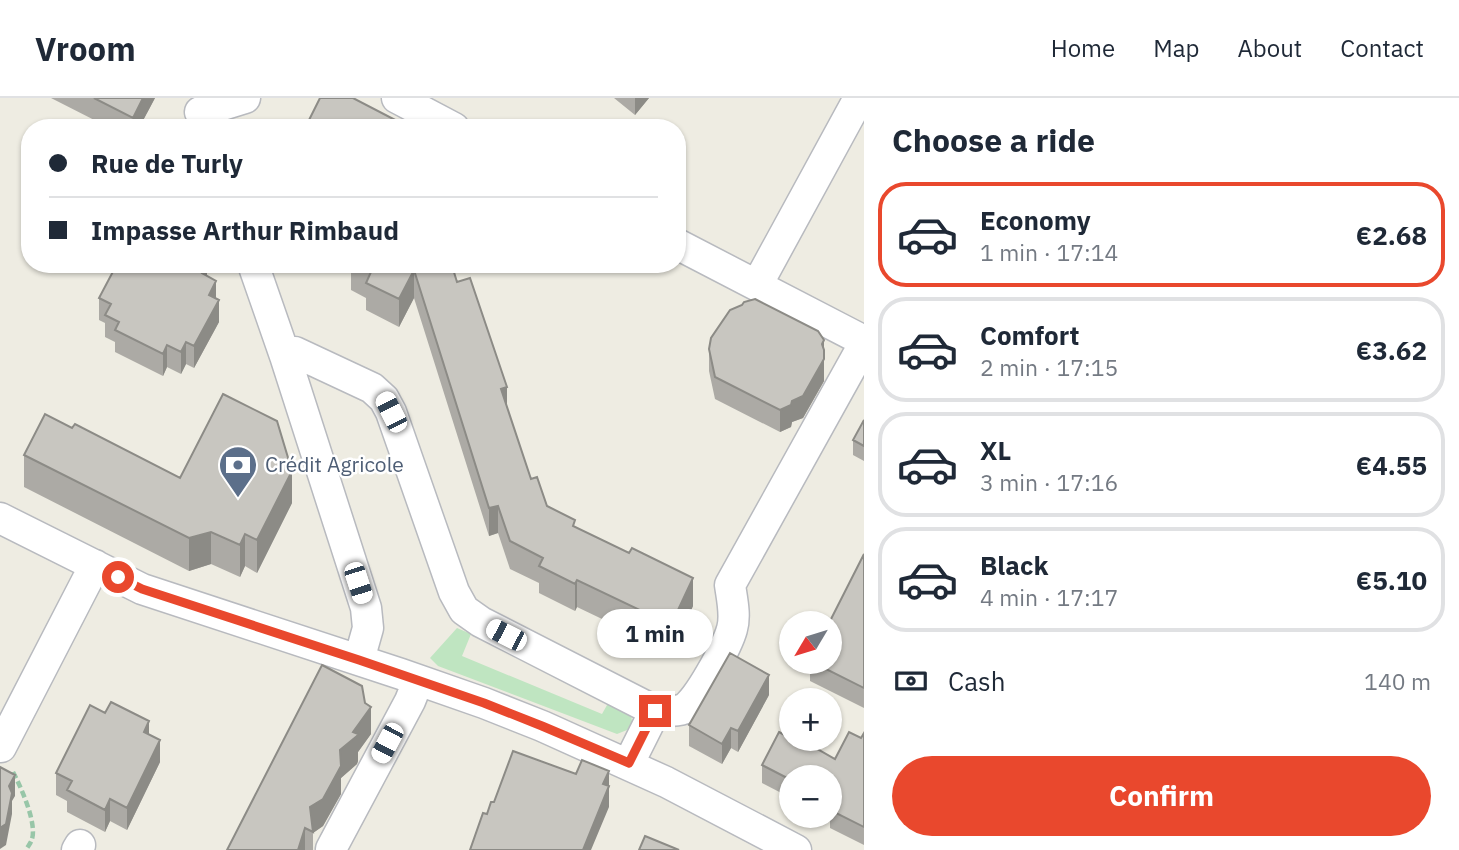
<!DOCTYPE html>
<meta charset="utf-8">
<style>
:root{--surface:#fff;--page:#f6f6f7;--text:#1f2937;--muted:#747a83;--line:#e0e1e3;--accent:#e9482d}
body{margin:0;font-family:"IBM Plex Sans",sans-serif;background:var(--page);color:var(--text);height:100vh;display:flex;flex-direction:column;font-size:26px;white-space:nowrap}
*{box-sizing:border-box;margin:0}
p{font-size:23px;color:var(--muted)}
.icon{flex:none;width:38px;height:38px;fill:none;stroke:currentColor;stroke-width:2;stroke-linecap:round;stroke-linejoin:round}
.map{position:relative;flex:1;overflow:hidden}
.sheet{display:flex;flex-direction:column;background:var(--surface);width:595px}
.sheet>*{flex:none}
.top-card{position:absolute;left:21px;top:21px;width:665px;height:154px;border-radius:28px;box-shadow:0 2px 5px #0004;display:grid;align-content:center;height:154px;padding:0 28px;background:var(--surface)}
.needle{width:46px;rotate:232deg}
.fabs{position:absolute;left:779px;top:513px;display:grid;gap:14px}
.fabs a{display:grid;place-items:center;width:63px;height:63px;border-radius:50%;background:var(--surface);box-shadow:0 2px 5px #0004;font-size:35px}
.end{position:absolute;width:32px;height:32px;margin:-16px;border:9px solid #e9482d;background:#fff;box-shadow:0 0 0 4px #fff}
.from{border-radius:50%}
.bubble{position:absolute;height:49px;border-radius:24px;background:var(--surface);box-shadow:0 2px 5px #0004;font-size:23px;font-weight:700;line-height:49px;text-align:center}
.car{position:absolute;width:21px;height:42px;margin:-21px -10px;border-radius:9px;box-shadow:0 0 5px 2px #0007;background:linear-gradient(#fff 24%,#345 0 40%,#fff 0 76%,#345 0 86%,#fff 0)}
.top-card b{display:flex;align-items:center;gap:24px;height:66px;font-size:26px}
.top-card b+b{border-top:2px solid var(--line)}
.top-card i{width:18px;height:18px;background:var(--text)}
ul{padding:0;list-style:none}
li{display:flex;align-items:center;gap:21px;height:105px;margin:0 14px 10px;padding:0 14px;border:4px solid var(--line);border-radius:28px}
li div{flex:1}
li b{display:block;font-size:26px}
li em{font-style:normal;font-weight:700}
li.on{border-color:var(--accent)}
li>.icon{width:63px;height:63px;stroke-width:1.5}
h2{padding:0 28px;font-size:32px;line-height:84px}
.pay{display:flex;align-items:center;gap:18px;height:77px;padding:0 28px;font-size:26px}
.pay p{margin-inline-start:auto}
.cta{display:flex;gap:14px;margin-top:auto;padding:14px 28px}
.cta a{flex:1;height:80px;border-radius:42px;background:var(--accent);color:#fff;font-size:28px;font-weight:700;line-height:80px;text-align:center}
header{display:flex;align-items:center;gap:42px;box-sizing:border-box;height:98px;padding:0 35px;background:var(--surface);border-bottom:2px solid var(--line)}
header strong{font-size:33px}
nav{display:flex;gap:38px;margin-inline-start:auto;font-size:24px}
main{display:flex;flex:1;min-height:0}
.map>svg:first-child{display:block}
.green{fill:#bfe5c1}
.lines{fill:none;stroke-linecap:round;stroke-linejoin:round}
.minor-casing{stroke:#b8babf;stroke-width:33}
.path{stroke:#98c6a8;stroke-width:4.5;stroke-dasharray:7 3.5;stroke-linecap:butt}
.minor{stroke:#fff;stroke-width:30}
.wall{fill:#acaaa5}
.shaded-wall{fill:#8c8b86}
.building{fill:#c8c6c0;stroke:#8c8b86;stroke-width:2}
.route{stroke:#e9482d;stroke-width:9}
.labels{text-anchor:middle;stroke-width:5;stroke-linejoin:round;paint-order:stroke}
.service-label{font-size:21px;fill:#4e5e75;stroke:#fff;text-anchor:start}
</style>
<header>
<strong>Vroom</strong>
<nav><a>Home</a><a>Map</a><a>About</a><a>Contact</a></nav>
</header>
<main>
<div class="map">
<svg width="864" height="752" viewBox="0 0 864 752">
<rect width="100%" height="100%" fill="#eeece2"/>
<!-- green -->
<path class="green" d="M457 530 471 536 462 558 602 616 611 600 631 616 632 624 627 632 617 636 438 568 430 560Z"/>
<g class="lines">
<defs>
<path id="minor" d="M397 0 454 30
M200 14 245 0
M677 146 864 243
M253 166 285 258 366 510 368 530 359 562
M757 187 859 0
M285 258 295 254 372 290 384 301 391 314 454 494 464 512 481 524 655 613
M0 420 142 491 401 576 484 605 542 628 666 684 796 752
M1 649 95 467
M629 665 655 613C663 613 676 614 683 611 697 606 728 546 732 531 736 518 732 501 730 487L864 246
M331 751 410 603 418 583
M77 752 80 747"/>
</defs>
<!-- minor casing -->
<use href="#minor" class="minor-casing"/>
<!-- path -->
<path class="path" d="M13 674C21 689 37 725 32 741 31 745 28 748 26 752"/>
<!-- minor -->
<use href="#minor" class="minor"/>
</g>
<!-- wall -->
<path class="wall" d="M51 0H155L139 30H110Z
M614 0H649L635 17Z
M351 166H442L507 309 531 381 547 408 575 429 693 508 671 554 577 509 575 513 539 495V485L510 471 498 435 489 438 414 200 399 229 366 212V200L351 192Z
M207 178 216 200 219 224 194 270 186 266 181 276 167 269 163 278 115 254V244L105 239V225L99 222V200Z
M824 242V283L803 320 792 324 791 329 780 334 715 301 709 273V251Z
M864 322V363L853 357V342Z
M24 357 180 380 292 405 257 475 245 468 240 479 211 466 189 473 24 389Z
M864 456V610L810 583V564H830Z
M769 597 738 654 731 650 722 666 689 648V627Z
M365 605 371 636 358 654V663L357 666 341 680V696L323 728 313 735V752H227Z
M864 635V747L830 730V720L826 718H830V679H791V700L762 685V667L835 661 861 640Z
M149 636 160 664 127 732 110 723 105 734 67 714V703L56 697V675Z"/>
<!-- shaded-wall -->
<path class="shaded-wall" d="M143 0H155L139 30H133V20Z
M635 0H649L635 17Z
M207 166V188L202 175Z
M414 172V200L399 229V201Z
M216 183V205L209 197Z
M219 202V224L194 270V248Z
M824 242V283L803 320 792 324 791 329 780 334V312Z
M186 244V266L181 276V254Z
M167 247V269L163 278V256Z
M507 289V317L501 291Z
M292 373V405L257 475V442Z
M498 408V435L489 438V410Z
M211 434V466L189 473V440Z
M245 436V468L240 479V447Z
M693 480V508L671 554V527Z
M577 482V509L575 513V486Z
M769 577V597L738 654V633Z
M371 609V636L358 654V663L357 666 341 680V696L323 728 313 735 310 709 340 652Z
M149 623V645L144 634Z
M731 630V650L722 666V646Z
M160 642V664L127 732V710Z
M609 673V709L591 752H583L603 686Z
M15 677V698L12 703V716L6 747 0 751V730L9 688Z
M110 701V723L105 734V712Z
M305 730V752H298Z"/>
<!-- building -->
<path class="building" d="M94 0H143L133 20Z
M320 0H353L403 26 401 30H305Z
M117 166H207L202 175 216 183 209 197 219 202 194 248 186 244 181 254 167 247 163 256 115 232 119 224 105 217 111 206 99 200Z
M354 166H442L453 171 457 184 470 180 507 289 501 291 531 381 537 379 547 408 575 422 573 428 629 455 632 450 693 480 671 527 577 482 575 486 539 468 543 460 510 443 498 408 489 410 414 172 399 201 366 185 371 174Z
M755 201 818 233 824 242 822 246 824 252V261L803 298 792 303 791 307 780 312 715 279 709 251 711 240 730 212 742 207 744 204Z
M223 296 277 323 292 373 257 442 245 436 240 447 211 434 189 440 24 357 45 316 72 330 75 326 180 380Z
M864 322V348L853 342Z
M864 456V590L812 564H830L829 525Z
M730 555 769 577 738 633 731 630 722 646 689 627Z
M322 567 362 588 365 605 371 609 353 634 358 636 357 638 340 652 341 668 323 701 310 709 313 734 305 730 298 752H227Z
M111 604 149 623 144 634 160 642 127 710 110 701 105 712 67 692 72 683 56 675 90 607 105 615Z
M779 634 794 642 798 640 835 661 849 634 861 640 864 635V729L830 712 834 704 830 702V679H791V682L762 667Z
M513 653 576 676 582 662 609 673 603 686 609 688 583 752H470L483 715 487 716 491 704H494Z
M0 669 15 677 9 688 12 695 6 726 0 730Z
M645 738 679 752H639Z"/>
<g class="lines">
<!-- route -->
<path class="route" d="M118 479 142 491 359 562 484 605 542 628 629 665 655 613"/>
</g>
<!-- icons -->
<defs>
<symbol id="bank-pin" viewBox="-11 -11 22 30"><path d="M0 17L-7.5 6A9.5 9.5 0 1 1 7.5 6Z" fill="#5c6f8a" stroke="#fff"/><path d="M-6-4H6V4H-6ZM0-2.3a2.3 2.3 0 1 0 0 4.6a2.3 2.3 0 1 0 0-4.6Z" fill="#fff"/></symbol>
</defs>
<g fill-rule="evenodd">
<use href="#bank-pin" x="216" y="345" width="44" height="60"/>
</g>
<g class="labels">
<!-- service labels -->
<g class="service-label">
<text x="265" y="374">Crédit Agricole</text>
</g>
</g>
</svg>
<div class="fabs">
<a><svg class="needle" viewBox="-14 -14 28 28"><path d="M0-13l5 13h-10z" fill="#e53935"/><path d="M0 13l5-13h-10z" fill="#747a83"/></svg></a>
<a>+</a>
<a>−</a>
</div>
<i class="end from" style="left:118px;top:479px"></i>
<i class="end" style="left:655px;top:613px"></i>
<div class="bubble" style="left:597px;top:511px;width:116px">1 min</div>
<i class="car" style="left:391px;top:314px;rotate:333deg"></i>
<i class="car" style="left:358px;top:485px;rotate:162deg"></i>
<i class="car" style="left:506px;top:537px;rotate:297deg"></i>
<i class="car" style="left:387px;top:645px;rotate:208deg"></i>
<div class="top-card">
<b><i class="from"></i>Rue de Turly</b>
<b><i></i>Impasse Arthur Rimbaud</b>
</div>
</div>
<section class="sheet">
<h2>Choose a ride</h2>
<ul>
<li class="on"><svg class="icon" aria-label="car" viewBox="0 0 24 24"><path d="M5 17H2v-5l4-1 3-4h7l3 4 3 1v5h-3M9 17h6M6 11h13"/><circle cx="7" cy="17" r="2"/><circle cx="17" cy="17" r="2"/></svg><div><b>Economy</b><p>1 min · 17:14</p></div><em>€2.68</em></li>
<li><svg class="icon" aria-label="car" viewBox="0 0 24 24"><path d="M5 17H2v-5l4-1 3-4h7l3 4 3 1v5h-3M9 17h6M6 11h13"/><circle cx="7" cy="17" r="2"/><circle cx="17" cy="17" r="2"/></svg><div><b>Comfort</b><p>2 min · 17:15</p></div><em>€3.62</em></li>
<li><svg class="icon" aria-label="car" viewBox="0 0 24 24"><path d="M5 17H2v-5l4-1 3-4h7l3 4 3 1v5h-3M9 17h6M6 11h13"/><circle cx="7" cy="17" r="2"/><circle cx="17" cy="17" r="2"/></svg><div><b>XL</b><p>3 min · 17:16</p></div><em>€4.55</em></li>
<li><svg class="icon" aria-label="car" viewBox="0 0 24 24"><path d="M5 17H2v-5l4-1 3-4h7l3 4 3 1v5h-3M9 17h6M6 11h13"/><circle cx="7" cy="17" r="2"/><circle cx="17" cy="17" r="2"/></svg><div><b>Black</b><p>4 min · 17:17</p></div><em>€5.10</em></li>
</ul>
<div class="pay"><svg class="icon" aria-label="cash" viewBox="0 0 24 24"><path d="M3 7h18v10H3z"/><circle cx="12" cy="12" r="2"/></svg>Cash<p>140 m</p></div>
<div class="cta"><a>Confirm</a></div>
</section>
</main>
